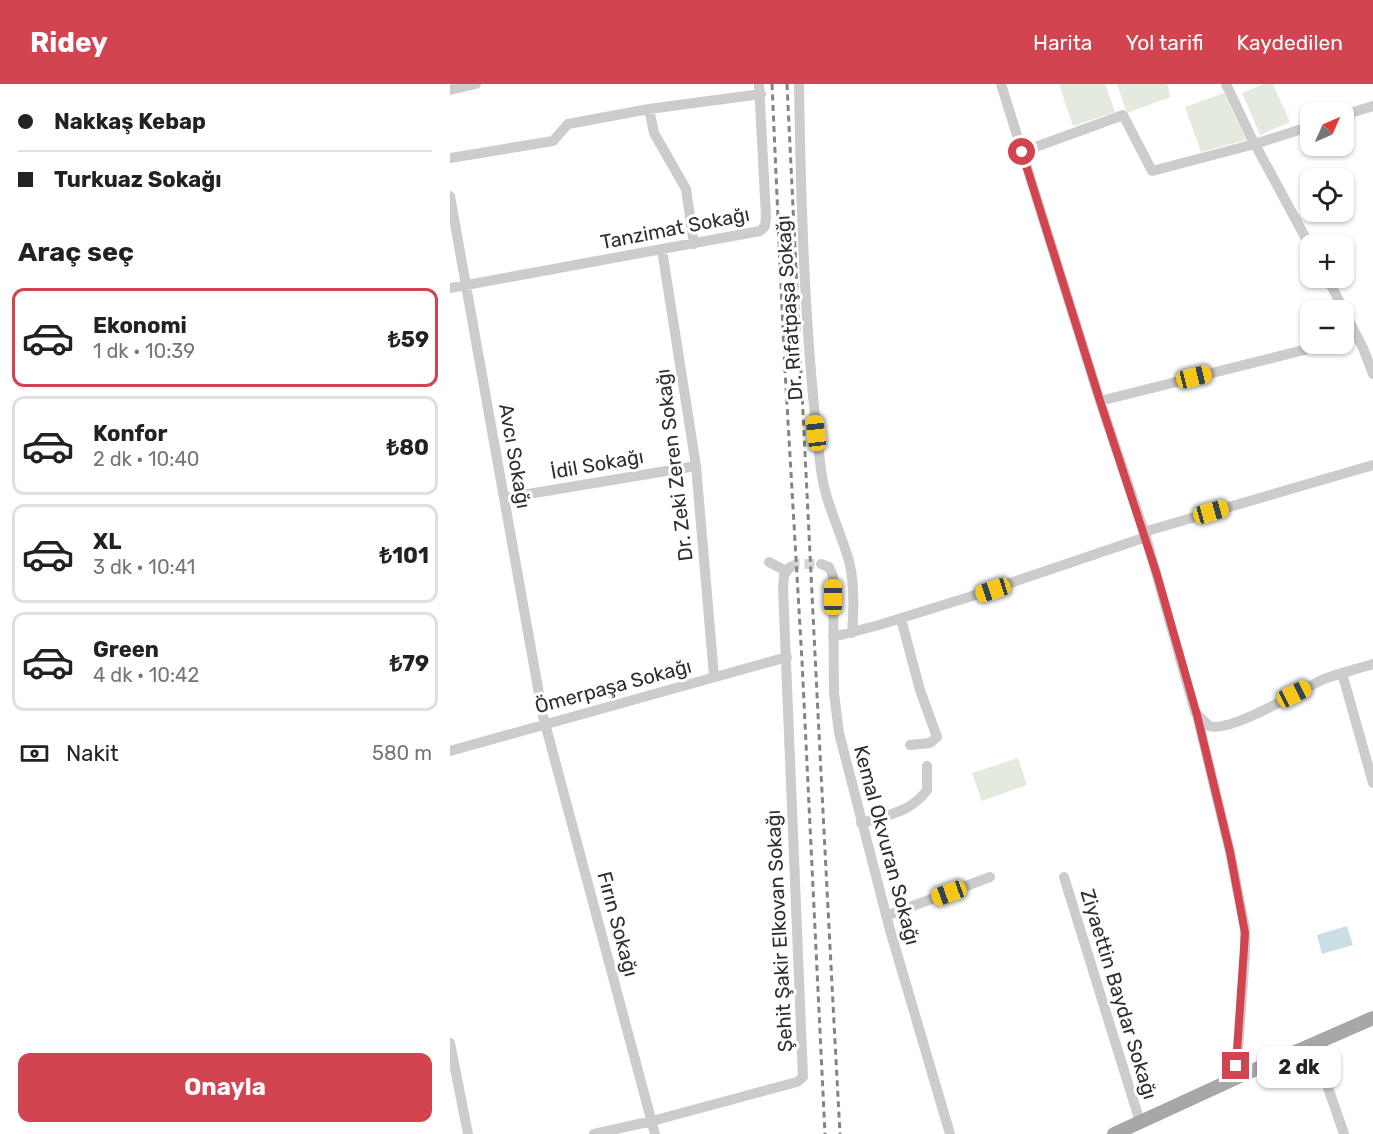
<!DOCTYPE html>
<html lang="tr">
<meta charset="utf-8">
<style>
:root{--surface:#fff;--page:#f2f2f2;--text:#222;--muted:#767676;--line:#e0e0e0;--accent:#d24450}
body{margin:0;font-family:Rubik,sans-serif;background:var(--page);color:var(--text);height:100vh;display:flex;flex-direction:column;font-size:22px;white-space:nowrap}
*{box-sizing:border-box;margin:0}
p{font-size:20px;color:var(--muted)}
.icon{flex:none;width:33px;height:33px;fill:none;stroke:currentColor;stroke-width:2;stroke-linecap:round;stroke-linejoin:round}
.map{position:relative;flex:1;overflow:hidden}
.details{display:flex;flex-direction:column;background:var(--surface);width:450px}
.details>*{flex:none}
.banner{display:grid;align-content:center;height:132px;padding:0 18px;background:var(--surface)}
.needle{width:39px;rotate:45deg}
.buttons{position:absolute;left:850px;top:18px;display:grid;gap:12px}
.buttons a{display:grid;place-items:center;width:54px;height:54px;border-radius:12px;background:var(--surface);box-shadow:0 2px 4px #0004;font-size:30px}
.end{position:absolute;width:27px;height:27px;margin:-14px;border:8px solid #d24450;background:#fff;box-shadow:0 0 0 3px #fff}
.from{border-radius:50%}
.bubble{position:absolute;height:42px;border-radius:12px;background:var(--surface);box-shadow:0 2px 4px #0004;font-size:20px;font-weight:700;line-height:42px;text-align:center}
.car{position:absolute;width:18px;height:36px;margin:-18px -9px;border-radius:8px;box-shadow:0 0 4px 2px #0007;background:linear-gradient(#f5c518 24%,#345 0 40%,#f5c518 0 76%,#345 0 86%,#f5c518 0)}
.banner b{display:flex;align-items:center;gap:21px;height:57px;font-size:22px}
.banner b+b{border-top:2px solid var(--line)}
.banner i{width:15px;height:15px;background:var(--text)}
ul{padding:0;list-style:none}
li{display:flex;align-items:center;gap:18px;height:99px;margin:0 12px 9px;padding:0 6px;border:3px solid var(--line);border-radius:12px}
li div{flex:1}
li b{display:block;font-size:22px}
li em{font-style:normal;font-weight:700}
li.current{border-color:var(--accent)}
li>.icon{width:54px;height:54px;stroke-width:1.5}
h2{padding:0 18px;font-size:27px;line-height:72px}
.pay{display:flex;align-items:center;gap:15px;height:66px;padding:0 18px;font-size:22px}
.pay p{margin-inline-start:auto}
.cta{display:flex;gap:12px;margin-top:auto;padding:12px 18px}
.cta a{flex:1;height:69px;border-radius:12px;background:var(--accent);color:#fff;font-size:24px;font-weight:700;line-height:69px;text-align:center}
header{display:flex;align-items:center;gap:36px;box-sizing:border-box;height:84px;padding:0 30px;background:var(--accent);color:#fff}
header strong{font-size:28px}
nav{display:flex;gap:33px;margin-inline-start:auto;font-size:21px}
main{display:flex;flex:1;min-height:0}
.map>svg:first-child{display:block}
.green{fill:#e5eade}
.water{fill:#ccdde8}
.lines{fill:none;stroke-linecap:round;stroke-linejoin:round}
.minor-tunnel{stroke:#d5d5d5;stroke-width:10;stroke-dasharray:10 5;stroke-linecap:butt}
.minor{stroke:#ccc;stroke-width:10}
.major{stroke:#a7a7a7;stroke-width:14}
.rail{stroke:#848484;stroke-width:3;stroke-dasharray:6 4.5;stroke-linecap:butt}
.route{stroke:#d24450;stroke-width:8}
.labels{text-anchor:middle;stroke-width:6;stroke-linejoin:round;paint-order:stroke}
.street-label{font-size:20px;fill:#2f2f2f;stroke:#fff}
</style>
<header>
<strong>Ridey</strong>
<nav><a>Harita</a><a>Yol tarifi</a><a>Kaydedilen</a></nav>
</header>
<main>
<section class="details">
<div class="banner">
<b><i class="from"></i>Nakkaş Kebap</b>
<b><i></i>Turkuaz Sokağı</b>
</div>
<h2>Araç seç</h2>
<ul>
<li class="current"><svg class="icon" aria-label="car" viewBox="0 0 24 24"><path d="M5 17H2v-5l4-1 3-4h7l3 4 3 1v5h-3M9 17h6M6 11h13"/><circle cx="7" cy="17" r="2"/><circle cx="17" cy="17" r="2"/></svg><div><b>Ekonomi</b><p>1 dk · 10:39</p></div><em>₺59</em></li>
<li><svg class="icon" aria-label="car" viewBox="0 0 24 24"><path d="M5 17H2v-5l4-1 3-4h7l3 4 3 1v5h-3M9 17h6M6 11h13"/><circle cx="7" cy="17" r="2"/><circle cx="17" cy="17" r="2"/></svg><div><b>Konfor</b><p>2 dk · 10:40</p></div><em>₺80</em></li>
<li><svg class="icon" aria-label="car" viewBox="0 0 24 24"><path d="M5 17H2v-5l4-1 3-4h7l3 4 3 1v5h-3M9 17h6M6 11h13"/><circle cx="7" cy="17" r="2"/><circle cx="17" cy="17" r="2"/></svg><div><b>XL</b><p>3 dk · 10:41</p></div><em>₺101</em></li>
<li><svg class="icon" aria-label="car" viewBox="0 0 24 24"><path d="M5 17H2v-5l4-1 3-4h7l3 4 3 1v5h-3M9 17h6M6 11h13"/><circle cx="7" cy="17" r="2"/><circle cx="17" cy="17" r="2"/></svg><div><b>Green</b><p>4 dk · 10:42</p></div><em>₺79</em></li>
</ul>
<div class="pay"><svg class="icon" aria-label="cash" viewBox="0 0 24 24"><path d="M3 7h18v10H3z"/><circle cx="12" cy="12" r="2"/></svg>Nakit<p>580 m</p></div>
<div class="cta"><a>Onayla</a></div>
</section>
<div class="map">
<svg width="923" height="1050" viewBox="0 0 923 1050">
<rect width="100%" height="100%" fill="#fff"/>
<!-- green -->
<path class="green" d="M609 0H655L665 28 623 42Z
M667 0H717L721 13 677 29Z
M814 0H823L840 38 810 51 792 9Z
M774 9 796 56 751 68 735 23Z
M568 674 577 701 532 717 522 689Z"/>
<!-- water -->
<path class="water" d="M897 842 903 861 872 870 867 851Z"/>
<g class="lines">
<!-- minor-tunnel -->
<path class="minor-tunnel" d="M340 483 348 480H371"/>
<!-- minor -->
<path class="minor" d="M349 0C351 129 355 258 371 386 375 418 390 446 399 477 405 500 404 525 402 549
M551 0 650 317 696 453 745 628 759 642C781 649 850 606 874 595 890 589 907 585 923 580
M776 0 800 51 861 164
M0 6 26 0
M199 25 204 49 236 105 244 160
M894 31 923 22
M572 68 673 31 702 87 805 60 861 42
M0 74 103 57 118 40 199 25 311 10
M0 112 93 632 205 1050
M212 166 246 382 264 592
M877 194 894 226
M0 204 310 147 315 142 316 133 309 0
M894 227 913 264 923 290
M650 317 878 260
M54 414 246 382
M319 478 336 487
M371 480 379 483 383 492 384 609 389 649 440 846 500 1050
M451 535 470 606 487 653 480 659 460 661
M383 553 429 541 519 513 696 453 697 447 923 381
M892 589 923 699
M747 631 780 768 795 844V870L786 994
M0 667 337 573
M411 739C435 732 462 728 477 706V682
M614 793 690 1038
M436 832 540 793
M0 959 18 1050
M863 960 894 1050
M144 1050 202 1037 347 998 353 993 333 504 334 491 340 483"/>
<!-- major -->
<path class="major" d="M664 1050 786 994 923 934"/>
<!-- rail -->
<path class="rail" d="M322 0 334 269 352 577 375 1050
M337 0C354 350 371 700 390 1050"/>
</g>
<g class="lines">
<!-- route -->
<path class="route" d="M572 68 650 317 707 491 747 631 780 768 795 849 786 982"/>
</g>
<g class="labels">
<!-- street labels -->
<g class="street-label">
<text transform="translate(225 144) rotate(-11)" y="7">Tanzimat Sokağı</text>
<text transform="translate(339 224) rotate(-94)" y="7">Dr. Rıfatpaşa Sokağı</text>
<text transform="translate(65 372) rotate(80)" y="7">Avcı Sokağı</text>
<text transform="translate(147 380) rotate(-10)" y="7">İdil Sokağı</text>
<text transform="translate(224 381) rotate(-97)" y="7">Dr. Zeki Zeren Sokağı</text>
<text transform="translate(163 602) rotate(-15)" y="7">Ömerpaşa Sokağı</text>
<text transform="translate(437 761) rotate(75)" y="7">Kemal Okvuran Sokağı</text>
<text transform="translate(168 840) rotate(75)" y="7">Fırın Sokağı</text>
<text transform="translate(329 847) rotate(-93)" y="7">Şehit Şakir Elkovan Sokağı</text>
<text transform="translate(669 910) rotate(73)" y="7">Ziyaettin Baydar Sokağı</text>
</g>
</g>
</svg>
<div class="buttons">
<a><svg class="needle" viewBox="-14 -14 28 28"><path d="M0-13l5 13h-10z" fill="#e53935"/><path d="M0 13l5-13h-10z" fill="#767676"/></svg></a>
<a><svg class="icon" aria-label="locate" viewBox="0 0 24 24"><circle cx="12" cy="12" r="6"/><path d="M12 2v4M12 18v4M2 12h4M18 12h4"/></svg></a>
<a>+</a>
<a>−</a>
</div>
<i class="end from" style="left:572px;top:68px"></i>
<i class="end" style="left:786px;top:982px"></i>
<div class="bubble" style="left:807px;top:962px;width:84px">2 dk</div>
<i class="car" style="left:744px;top:293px;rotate:76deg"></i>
<i class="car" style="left:366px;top:349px;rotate:353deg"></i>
<i class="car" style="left:761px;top:428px;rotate:74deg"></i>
<i class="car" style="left:543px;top:506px;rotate:252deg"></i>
<i class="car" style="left:383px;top:513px;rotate:0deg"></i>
<i class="car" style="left:844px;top:610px;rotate:63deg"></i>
<i class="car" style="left:499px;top:809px;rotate:250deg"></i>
</div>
</main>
